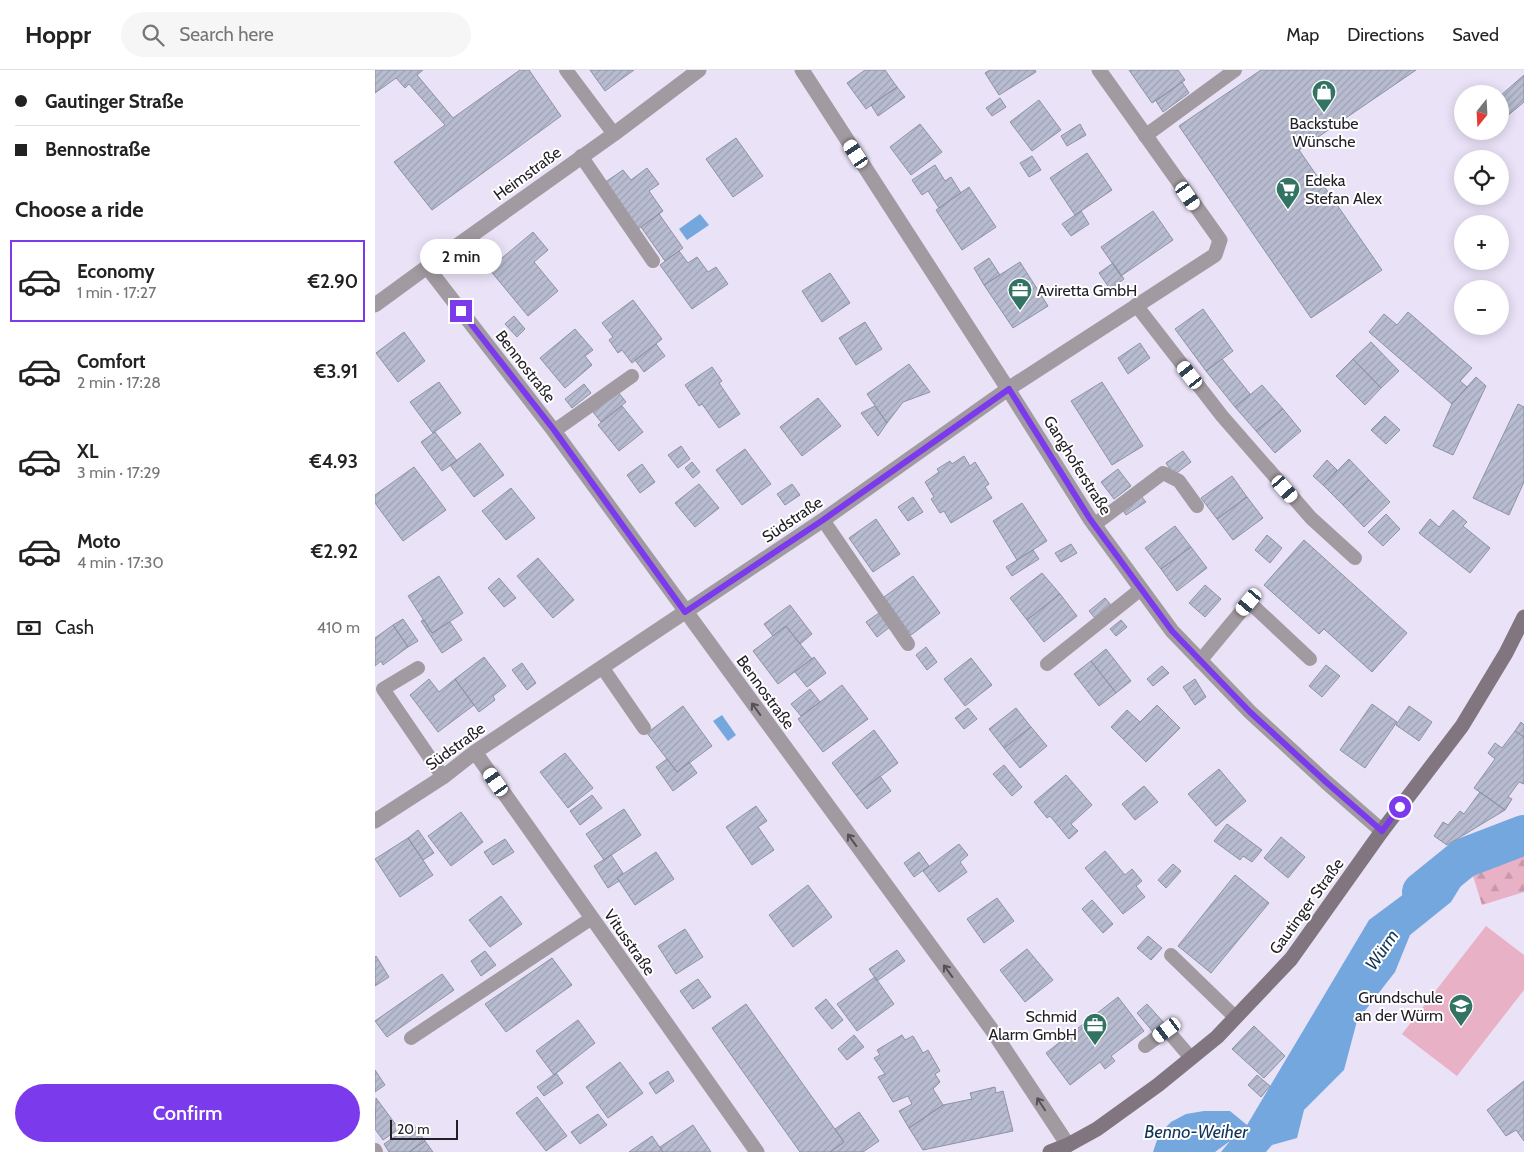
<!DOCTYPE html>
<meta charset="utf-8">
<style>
:root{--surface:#fff;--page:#f6f6f6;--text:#222;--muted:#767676;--line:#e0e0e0;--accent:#7c3aed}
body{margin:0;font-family:Cabin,sans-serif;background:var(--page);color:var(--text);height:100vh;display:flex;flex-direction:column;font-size:19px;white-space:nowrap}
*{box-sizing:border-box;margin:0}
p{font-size:16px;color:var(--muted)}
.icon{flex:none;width:28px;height:28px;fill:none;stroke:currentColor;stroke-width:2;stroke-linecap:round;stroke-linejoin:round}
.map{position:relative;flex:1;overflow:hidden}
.details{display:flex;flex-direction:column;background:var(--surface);width:375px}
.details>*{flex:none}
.guide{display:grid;align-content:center;height:110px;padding:0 15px;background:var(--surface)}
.needle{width:32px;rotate:198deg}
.fabs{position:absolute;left:1079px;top:15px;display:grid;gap:10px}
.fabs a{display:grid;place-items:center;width:55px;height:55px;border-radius:50%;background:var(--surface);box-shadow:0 2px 12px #0003;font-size:25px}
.scale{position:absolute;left:15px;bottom:12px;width:68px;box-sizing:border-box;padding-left:5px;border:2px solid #232028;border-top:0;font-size:14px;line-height:18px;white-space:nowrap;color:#232028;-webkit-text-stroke:4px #fff;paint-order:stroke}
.end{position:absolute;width:22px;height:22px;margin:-11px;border:6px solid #7c3aed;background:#fff;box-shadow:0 0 0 2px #fff}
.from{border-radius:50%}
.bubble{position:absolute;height:35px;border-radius:18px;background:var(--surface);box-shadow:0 2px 12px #0003;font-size:16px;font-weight:600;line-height:35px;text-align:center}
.car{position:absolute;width:15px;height:30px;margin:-15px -8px;border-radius:6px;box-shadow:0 0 4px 1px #0007;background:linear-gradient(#fff 24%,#345 0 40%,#fff 0 76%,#345 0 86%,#fff 0)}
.guide b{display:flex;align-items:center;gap:18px;height:48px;font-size:19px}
.guide b+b{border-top:1px solid var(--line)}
.guide i{width:12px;height:12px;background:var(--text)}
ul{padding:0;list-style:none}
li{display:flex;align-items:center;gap:15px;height:82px;margin:0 10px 8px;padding:0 5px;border:2px solid transparent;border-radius:0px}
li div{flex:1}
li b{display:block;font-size:19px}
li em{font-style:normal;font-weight:600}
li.active{border-color:var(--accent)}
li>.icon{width:45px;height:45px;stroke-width:1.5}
h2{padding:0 15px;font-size:22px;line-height:60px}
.pay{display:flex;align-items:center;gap:12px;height:55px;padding:0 15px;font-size:19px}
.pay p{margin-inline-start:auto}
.button{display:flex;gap:10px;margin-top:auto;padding:10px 15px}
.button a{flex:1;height:58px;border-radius:30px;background:var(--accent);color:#fff;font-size:20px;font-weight:600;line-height:58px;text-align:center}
header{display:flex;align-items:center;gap:30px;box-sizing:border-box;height:70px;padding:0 25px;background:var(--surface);border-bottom:1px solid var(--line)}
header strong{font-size:24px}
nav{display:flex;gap:28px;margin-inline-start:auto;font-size:18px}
.search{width:350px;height:45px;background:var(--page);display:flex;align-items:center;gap:12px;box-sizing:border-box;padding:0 18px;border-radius:28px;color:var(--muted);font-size:19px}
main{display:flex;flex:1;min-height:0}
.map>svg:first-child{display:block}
.green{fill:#e8b1c5}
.forest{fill:url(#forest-firs)}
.water{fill:#75a7df}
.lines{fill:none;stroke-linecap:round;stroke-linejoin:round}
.river{stroke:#75a7df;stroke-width:40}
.building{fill:url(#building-hatch);stroke:#8e92a5}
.lane{stroke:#a29aa1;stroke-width:14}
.street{stroke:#a29aa1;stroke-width:15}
.secondary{stroke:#817680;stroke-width:15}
.oneway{stroke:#565158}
.route{stroke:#7c3aed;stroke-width:6}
.labels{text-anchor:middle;stroke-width:4;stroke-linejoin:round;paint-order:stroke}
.poi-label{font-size:16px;fill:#232028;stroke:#fff;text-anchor:start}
.street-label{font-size:16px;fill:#232028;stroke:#fff}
.water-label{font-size:18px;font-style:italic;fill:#113559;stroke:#fff}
</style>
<header>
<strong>Hoppr</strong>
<div class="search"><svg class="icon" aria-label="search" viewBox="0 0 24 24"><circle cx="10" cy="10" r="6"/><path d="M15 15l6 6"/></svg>Search here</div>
<nav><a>Map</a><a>Directions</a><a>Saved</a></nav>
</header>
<main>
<section class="details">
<div class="guide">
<b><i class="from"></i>Gautinger Straße</b>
<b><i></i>Bennostraße</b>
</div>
<h2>Choose a ride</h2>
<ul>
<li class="active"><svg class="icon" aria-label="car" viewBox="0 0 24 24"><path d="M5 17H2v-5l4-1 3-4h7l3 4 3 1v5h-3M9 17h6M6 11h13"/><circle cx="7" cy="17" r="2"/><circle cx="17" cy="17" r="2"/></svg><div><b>Economy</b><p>1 min · 17:27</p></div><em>€2.90</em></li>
<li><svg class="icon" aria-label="car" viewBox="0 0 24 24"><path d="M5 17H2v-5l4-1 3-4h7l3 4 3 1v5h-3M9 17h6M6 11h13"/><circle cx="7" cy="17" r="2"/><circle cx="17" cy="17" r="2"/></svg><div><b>Comfort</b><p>2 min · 17:28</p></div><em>€3.91</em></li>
<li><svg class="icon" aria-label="car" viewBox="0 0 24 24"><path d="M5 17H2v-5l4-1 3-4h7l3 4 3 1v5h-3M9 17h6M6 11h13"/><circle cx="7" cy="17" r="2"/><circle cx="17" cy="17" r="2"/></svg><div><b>XL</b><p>3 min · 17:29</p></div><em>€4.93</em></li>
<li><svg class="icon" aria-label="car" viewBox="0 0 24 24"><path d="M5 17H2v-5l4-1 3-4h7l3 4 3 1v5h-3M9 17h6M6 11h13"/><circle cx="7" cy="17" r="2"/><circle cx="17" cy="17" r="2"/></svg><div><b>Moto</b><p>4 min · 17:30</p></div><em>€2.92</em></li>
</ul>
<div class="pay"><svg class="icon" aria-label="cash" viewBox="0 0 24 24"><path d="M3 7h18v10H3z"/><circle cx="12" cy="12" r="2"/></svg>Cash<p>410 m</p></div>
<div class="button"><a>Confirm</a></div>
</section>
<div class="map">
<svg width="1149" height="1082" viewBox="0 0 1149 1082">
<defs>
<pattern id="forest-firs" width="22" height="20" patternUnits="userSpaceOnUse" patternTransform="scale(1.25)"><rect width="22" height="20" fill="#e8b1c5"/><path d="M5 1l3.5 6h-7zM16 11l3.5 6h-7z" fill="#c798a9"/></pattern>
<pattern id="building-hatch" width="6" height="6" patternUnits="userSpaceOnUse" patternTransform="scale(1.25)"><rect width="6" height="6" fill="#b8bcd0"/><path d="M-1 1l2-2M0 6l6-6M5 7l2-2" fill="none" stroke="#9ea1b3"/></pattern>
</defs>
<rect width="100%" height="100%" fill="#eae2f7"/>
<!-- green -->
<path class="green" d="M1111 856 1149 885V920L1082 1006 1027 964Z"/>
<!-- forest -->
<path class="forest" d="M1149 753V822L1107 835 1098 806 1093 779Z"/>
<!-- water -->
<path class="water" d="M325 144 334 155 312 170 304 159Z
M347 645 361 665 353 671 338 651Z
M1089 788 1092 806 1076 832 1035 865 1020 902 982 951 969 1000 929 1040 922 1068 897 1075 891 1082H846L855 1071 840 1082H778L784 1064 796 1052 811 1044 829 1041H855L872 1055 994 850 1037 818Z"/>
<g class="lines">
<!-- river -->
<path class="river" d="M1047 822 1089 788 1149 765"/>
</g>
<!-- building -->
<path class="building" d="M0 0H48L42 5 78 48 145 0H154L186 46 57 140 19 92 70 55 34 14 30 18 21 8 0 23Z
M215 0H259L230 21Z
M490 0H510L522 17 491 39 472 13Z
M615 0H660L661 2 624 25 610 3Z
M754 0H803L810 10 777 33Z
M886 0H1041L924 80 1007 200 936 248 804 56Z
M1149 5V32L1131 47 1125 41V26Z
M807 12 814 23 788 42 781 31Z
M522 17 530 27 503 46 496 35Z
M625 28 631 37 617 46 611 38Z
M664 30 686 60 657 81 635 52Z
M545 54 567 82 536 105 515 77Z
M705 54 711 65 692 76 686 66Z
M361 68 388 106 358 127 331 89Z
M712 83 737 120 700 145 675 108Z
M657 86 666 100 654 107 645 93Z
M560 95 570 111 576 107 586 123 564 138 553 121 547 125 537 110Z
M272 98 284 114 274 121 288 141 263 159 229 113 248 100 256 110Z
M594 117 621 157 587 180 561 140Z
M706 141 714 154 696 166 687 154Z
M778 141 798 170 746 206 726 177Z
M284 144 308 178 290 191 266 157Z
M158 162 173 180 159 192 183 221 153 246 114 199Z
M304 181 313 193 322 187 333 202 341 197 353 214 317 239 285 195Z
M614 188 625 205 609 215 599 198Z
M645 192 673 236 638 258 609 215Z
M738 193 749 209 735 219 724 203Z
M455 203 475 233 447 252 427 221Z
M258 230 287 269 257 293 247 280 243 283 234 270 238 267 227 253Z
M828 239 858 281 831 301 800 259Z
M1033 242 1097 298 1085 311 1092 317 1077 334 994 262 1009 244 1022 255Z
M139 246 150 259 142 267 130 254Z
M490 252 507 279 481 295 464 268Z
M200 259 218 280 210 286 217 295 190 318 165 288Z
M29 262 50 291 23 312 1 283Z
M996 272 1024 301 1006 318 978 289Z
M765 273 775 288 753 304 743 288Z
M281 274 290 286 269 302 260 290Z
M847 289 875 324 860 337 831 301Z
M978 289 1006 318 990 335 961 306Z
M534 294 555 322 528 332 512 353 492 324Z
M337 297 347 311 344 313 365 344 344 358 327 334 324 336 310 315Z
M1101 307 1111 316 1078 385 1058 376 1077 334Z
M64 312 86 343 58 363 35 332Z
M727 312 768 376 737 395 696 331Z
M209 314 216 323 197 338 190 329Z
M887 315 908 339 881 361 860 337Z
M243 322 251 332 226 352 218 342Z
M443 328 466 356 427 386 405 357Z
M1143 334 1149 337V412L1134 445 1098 428Z
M247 336 268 362 244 381 223 355Z
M500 336 512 353 503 366 486 343Z
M908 339 926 361 900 383 881 361Z
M1010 346 1025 360 1011 374 996 360Z
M60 362 82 391 67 401 46 372Z
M105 373 129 405 99 427 75 395Z
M306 376 315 389 303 398 293 385Z
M370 379 396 414 367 435 341 400Z
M808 381 816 392 799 405 791 393Z
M589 386 595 396 600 392 614 414 610 417 617 428 576 453 569 441 565 443 556 429 559 427 550 412 564 402 562 399 575 391 577 394Z
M974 389 994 410 968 435 948 415Z
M952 390 962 400 948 415 938 406Z
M317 392 325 402 318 408 310 398Z
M267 394 280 412 265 423 252 405Z
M39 397 71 440 28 471 0 433V425Z
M743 399 756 416 739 429 726 412Z
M857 406 872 427 842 449 826 428Z
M994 410 1015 432 989 457 968 435Z
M324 414 344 438 320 457 300 433Z
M417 414 425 425 410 435 402 424Z
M136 418 160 448 131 470 107 441Z
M766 426 771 432 751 445 747 439Z
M538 427 548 442 533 451 523 437Z
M872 427 888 448 858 470 842 449Z
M647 433 672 471 642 490 618 451Z
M1078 440 1092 452 1088 456 1115 478 1095 503 1044 463 1055 449 1064 457Z
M1011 444 1025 459 1008 476 993 462Z
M501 449 525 484 498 502 474 468Z
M800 456 816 477 786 499 770 478Z
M892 465 907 478 895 493 880 480Z
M929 470 1032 563 997 602 949 559 944 564 889 515Z
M696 474 702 483 686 492 680 483Z
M816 477 832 498 802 521 786 499Z
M658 480 664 489 637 506 631 497Z
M163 488 199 530 178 548 142 506Z
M667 503 685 524 652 550 635 528Z
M64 506 88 543 57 563 33 526Z
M538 506 565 543 536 565 509 527Z
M124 508 141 528 129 537 113 518Z
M830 515 846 529 830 547 814 533Z
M685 524 702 546 669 572 652 550Z
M730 528 736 535 720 548 714 541Z
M415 535 437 564 425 574 411 556 398 566 389 554Z
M504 543 515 557 502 567 491 552Z
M28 549 43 571 33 577 18 555Z
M49 550 57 563 75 552 87 570 67 583 46 551Z
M746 550 752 557 741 566 735 559Z
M18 555 33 577 8 595 6 591 0 596V568Z
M411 556 437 589 403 614 378 581Z
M551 577 562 592 552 600 541 585Z
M731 579 756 611 741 623 716 591Z
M109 587 131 616 118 626 120 630 104 642 80 609Z
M439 587 451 603 432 617 420 602Z
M596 588 617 615 590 636 569 609Z
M716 591 741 623 724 636 699 604Z
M147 593 161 613 152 620 137 600Z
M951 595 965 606 947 627 934 616Z
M787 596 794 603 778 616 772 609Z
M54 609 64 622 80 609 99 635 63 662 35 625Z
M820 609 831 627 820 635 808 617Z
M467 615 493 649 448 682 423 649Z
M435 619 445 632 426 646 416 634Z
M997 634 1022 652 990 698 965 680Z
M782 635 805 658 771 692 748 669Z
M308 636 337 676 302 702 272 663Z
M1034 636 1057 652 1044 671 1021 655Z
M593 638 602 649 589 659 580 648Z
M641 638 656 657 629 678 614 659Z
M752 640 765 652 748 669 736 657Z
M1146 652 1149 655V667L1140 661Z
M656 657 672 676 645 698 629 678Z
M499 660 523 693 481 725 457 693Z
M1140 661 1149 667V714L1144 712 1133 727 1137 729 1130 740 1099 718 1120 689 1113 683 1120 673 1127 678Z
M190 683 218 718 193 738 165 702Z
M292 689 302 702 314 692 322 703 298 721 281 697Z
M629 695 647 717 637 726 618 704Z
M844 699 871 731 841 756 813 724Z
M691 705 717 735 696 754 703 761 694 769 675 746 672 748 659 732Z
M505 706 516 721 492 739 481 725Z
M769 716 783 732 760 750 747 734Z
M1105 722 1130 740 1072 775 1059 766 1068 752 1073 755 1085 741 1089 744Z
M217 725 227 738 205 755 195 741Z
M381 736 392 751 383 757 399 780 377 795 351 757Z
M249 739 266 765 229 790 211 764Z
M86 742 108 772 76 796 53 766Z
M852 754 887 780 877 792 868 786 865 790 839 771Z
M43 760 59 783 48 790 33 768Z
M906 767 930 787 913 808 889 788Z
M33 768 58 805 25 827 0 789Z
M130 769 139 782 118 795 109 782Z
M584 774 593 785 585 792 592 802 564 822 548 801Z
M730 781 750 805 757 799 767 811 761 816 770 827 748 844 710 798Z
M281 782 299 809 260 835 242 808Z
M544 782 554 796 539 807 529 793Z
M236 785 248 803 242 808 244 811 233 818 219 796Z
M798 794 806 801 791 818 783 810Z
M860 805 894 833 836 903 803 876Z
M433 815 457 847 418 877 394 845Z
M126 826 147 854 115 877 94 850Z
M622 828 639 851 609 873 592 849Z
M717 830 738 854 728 863 707 839Z
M310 859 328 887 301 904 283 876Z
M773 866 787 878 776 890 762 878Z
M652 879 678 910 650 932 625 900Z
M522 880 530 891 502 911 494 899Z
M110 881 121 895 106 906 96 891Z
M1 886 14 907 0 916V887Z
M177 888 197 915 131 962 110 934Z
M67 904 79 920 12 967 0 951Z
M500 907 519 934 482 961 462 934Z
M323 909 336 927 318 939 305 921Z
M743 927 769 961 736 986 740 991 730 999 725 992 695 1015 671 983Z
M451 929 468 950 457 959 440 938Z
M371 934 469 1072 455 1082H425L337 958Z
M772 934 790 954 779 963 762 943Z
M203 950 220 973 179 1005 161 981Z
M879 956 910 986 889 1008 857 979Z
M479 965 489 977 472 990 463 979Z
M527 965 530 970 538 966 548 983 553 980 565 1001 560 1004 565 1012 558 1019 568 1035 534 1058 524 1041 537 1034 533 1026 518 1032 503 1007 510 1004 499 988 505 985 502 980Z
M245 992 268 1023 233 1048 211 1017Z
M0 1000 10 1015 0 1022Z
M293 1001 299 1011 281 1024 274 1013Z
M181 1003 188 1013 169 1026 162 1017Z
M882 1005 895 1016 886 1027 873 1015Z
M1149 1011V1071L1141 1060 1131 1066 1112 1040Z
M620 1017 621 1023 628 1021 638 1061 548 1080 534 1058 568 1035 597 1029 595 1023Z
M162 1027 192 1066 171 1081 141 1043Z
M1 1028 24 1059 8 1070 0 1059Z
M484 1042 504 1071 488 1082H455L469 1072 460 1059Z
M223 1044 232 1055 205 1074 196 1062Z
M38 1054 50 1071 34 1082H14L9 1074Z
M318 1055 336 1082H288L285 1077Z
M277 1066 288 1082H254Z
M50 1071 58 1082H34Z"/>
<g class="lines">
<!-- lane -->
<path class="lane" d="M191 0 239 64
M770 66 860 0
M206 86 278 191
M761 235 847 346 936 448 980 488
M179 361 257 306
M448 450 533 574
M719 455 788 403 804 411 822 436
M825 591 874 532 935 589
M672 594 766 519
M227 597 269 658
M43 598 8 619 68 707
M796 885 860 947
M36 968 217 848
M770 976 792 960 816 988
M0 1080 1 1082"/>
<!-- street -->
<path class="street" d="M427 0 633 319 715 449 797 561 875 642 951 712 1007 761
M52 197 179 361 617 960 693 1075
M0 235 52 197 239 64 324 0
M100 682 382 1082
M0 751 68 707 100 682 448 450 633 319 840 185 845 170 724 0"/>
<!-- secondary -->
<path class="secondary" d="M675 1082 693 1075 722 1059 783 1015 842 967 916 889 1007 761 1087 656 1131 583 1149 547"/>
</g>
<!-- one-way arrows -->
<defs><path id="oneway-shaft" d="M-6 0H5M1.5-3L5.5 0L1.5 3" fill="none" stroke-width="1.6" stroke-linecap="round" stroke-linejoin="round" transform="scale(1.25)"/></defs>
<g class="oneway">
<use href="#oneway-shaft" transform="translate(381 639) rotate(-126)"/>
<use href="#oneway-shaft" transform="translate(477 770) rotate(-126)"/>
<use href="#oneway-shaft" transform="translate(573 901) rotate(-126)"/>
<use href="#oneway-shaft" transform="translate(666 1034) rotate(-123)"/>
</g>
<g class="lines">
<!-- route -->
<path class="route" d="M86 241 179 360 310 542 448 450 634 319 715 449 797 561 875 642 951 712 1007 761 1025 737"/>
</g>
<!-- icons -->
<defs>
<symbol id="shop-pin" viewBox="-11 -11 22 30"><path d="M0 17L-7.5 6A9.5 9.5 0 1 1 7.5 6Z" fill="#327363" stroke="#fff"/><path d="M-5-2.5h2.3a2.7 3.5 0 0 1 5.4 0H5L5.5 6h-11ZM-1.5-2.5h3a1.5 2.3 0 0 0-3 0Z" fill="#fff"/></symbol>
<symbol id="supermarket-pin" viewBox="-11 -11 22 30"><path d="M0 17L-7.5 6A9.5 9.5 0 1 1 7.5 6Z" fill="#327363" stroke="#fff"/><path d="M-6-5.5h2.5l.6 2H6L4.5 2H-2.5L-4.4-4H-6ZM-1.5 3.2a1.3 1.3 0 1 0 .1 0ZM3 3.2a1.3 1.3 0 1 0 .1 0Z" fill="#fff"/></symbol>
<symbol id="office-pin" viewBox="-11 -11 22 30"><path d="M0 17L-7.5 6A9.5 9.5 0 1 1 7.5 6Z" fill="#327363" stroke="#fff"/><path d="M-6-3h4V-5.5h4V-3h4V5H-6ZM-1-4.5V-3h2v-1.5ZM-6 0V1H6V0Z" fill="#fff"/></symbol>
<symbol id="school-pin" viewBox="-11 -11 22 30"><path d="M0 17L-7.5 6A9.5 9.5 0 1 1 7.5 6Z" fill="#327363" stroke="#fff"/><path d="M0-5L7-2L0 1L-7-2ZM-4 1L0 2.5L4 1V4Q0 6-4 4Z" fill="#fff"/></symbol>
</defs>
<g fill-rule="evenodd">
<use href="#shop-pin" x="935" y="8" width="28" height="38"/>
<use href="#supermarket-pin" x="899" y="105" width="28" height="38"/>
<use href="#office-pin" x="631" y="206" width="28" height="38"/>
<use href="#school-pin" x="1072" y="922" width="28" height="38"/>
<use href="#office-pin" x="706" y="941" width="28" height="38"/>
</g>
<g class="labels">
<!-- poi labels -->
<g class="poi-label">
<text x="949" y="59" text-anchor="middle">Backstube<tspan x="949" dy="18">Wünsche</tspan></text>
<text x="930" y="116">Edeka<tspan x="930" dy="18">Stefan Alex</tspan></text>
<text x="662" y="226">Aviretta GmbH</text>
<text x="1068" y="933" text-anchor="end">Grundschule<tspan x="1068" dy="18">an der Würm</tspan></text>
<text x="702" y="952" text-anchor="end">Schmid<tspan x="702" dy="18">Alarm GmbH</tspan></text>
</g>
<!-- street labels -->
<g class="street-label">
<text transform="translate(152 103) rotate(-36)" y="6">Heimstraße</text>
<text transform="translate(151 296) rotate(52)" y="6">Bennostraße</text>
<text transform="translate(703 395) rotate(58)" y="6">Ganghoferstraße</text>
<text transform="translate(417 449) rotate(-34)" y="6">Südstraße</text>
<text transform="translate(391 622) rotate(54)" y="6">Bennostraße</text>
<text transform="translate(80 676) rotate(-36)" y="6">Südstraße</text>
<text transform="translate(931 836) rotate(-54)" y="6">Gautinger Straße</text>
<text transform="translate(255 872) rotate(55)" y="6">Vitusstraße</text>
</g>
<!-- water labels -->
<g class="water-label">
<text transform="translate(1007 880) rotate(-56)" y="6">Würm</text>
<text x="821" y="1068">Benno-Weiher</text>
</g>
</g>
</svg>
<div class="fabs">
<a><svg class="needle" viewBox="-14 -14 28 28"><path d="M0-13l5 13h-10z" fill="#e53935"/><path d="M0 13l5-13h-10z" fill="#767676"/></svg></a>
<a><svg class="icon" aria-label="locate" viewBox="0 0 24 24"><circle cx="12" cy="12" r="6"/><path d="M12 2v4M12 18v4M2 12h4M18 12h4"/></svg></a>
<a>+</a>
<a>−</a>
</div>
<div class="scale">20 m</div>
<i class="end from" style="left:1025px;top:737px"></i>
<i class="end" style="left:86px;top:241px"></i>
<div class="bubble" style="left:45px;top:169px;width:82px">2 min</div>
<i class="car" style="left:481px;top:84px;rotate:327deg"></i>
<i class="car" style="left:813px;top:126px;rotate:145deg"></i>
<i class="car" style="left:815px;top:305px;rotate:322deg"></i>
<i class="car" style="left:910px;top:419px;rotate:139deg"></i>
<i class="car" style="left:874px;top:532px;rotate:220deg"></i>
<i class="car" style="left:121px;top:712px;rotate:325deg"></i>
<i class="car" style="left:792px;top:960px;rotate:234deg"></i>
</div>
</main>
